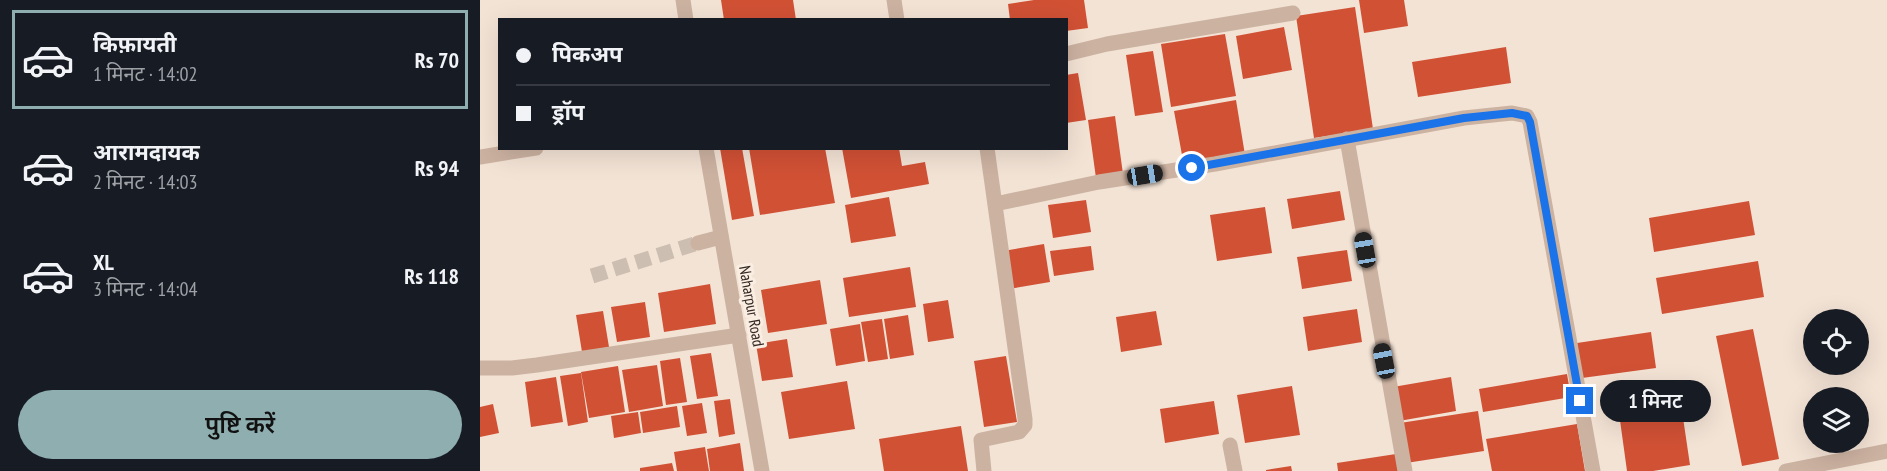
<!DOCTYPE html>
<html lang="hi">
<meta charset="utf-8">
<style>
:root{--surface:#171b24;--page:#242831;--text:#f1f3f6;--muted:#9ea1a6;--line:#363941;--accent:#8faeb0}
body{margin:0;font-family:"PT Sans Narrow","Noto Sans Devanagari",sans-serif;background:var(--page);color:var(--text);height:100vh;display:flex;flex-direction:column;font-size:22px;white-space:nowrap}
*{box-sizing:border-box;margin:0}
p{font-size:20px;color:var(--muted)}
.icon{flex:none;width:33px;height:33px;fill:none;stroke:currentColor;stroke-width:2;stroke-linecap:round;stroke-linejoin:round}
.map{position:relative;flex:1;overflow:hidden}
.panel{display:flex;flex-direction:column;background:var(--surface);width:480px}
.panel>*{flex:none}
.top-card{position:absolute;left:18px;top:18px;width:570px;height:132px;border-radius:0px;box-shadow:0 6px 24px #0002;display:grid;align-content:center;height:132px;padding:0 18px;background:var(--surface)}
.fabs{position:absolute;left:1323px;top:309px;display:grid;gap:12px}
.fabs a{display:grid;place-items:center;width:66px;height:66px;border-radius:50%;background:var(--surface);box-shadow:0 6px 24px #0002;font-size:30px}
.end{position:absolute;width:27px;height:27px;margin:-14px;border:8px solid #1a73e8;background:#fff;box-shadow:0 0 0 3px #fff}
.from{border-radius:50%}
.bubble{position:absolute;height:42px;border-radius:21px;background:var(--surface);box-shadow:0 6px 24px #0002;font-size:20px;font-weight:600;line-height:42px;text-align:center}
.car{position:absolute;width:18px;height:36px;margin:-18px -9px;border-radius:8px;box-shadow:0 0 4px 2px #0007;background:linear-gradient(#222 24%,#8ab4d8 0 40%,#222 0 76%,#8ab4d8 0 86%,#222 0)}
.top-card b{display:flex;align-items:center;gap:21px;height:57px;font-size:22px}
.top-card b+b{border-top:2px solid var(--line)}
.top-card i{width:15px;height:15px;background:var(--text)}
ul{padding:10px 0 0;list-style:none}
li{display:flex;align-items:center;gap:18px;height:99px;margin:0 12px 9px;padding:0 6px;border:3px solid transparent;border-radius:0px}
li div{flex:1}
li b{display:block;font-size:22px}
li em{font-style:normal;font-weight:600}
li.selected{border-color:var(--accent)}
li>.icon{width:54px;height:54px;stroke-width:1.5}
.cta{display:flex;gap:12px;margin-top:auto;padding:12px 18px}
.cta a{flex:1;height:69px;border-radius:36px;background:var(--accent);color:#111;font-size:24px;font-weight:600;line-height:69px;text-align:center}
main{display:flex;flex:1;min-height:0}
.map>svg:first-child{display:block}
.building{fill:#d15135}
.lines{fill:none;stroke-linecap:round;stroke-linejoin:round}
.minor-tunnel{stroke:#cdbeb2;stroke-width:15;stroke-dasharray:15 8;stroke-linecap:butt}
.minor{stroke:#ccb2a1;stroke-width:15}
.tertiary{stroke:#ccb2a1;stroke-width:15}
.route{stroke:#1a73e8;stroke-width:8}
.labels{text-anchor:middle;stroke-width:6;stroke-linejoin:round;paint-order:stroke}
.street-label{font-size:16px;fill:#352924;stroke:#faeee2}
</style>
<main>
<section class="panel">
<ul>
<li class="selected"><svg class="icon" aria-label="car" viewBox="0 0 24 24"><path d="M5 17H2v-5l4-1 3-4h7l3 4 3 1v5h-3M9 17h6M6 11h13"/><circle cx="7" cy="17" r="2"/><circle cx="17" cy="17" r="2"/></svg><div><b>किफ़ायती</b><p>1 मिनट · 14:02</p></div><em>Rs 70</em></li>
<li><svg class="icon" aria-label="car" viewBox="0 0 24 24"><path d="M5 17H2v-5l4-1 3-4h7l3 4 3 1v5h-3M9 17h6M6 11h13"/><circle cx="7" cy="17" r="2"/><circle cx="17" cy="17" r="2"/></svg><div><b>आरामदायक</b><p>2 मिनट · 14:03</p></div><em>Rs 94</em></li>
<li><svg class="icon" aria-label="car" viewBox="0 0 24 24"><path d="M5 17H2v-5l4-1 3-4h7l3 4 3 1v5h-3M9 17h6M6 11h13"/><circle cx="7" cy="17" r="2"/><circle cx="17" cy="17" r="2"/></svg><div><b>XL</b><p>3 मिनट · 14:04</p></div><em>Rs 118</em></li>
</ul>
<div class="cta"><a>पुष्टि करें</a></div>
</section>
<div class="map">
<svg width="1407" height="471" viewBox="0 0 1407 471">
<rect width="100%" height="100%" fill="#f3e3d5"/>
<!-- building -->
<path class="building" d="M241 0H313L316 20H244Z
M554 0H604L608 28 586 31V20H530L528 4Z
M879 0H924L928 26 884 33Z
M875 7 893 129 834 138 816 16Z
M804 27 812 70 763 79 756 36Z
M745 34 756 96 691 107 681 44Z
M1026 47 1031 83 938 97 932 62Z
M673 51 683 112 655 116 646 55Z
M598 73 606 120 586 123V75Z
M756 100 765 155 704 166 694 111Z
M635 116 643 174 616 178 608 120Z
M240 148H262L274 216 252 220Z
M269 148H345L355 203 280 215Z
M362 148H419L422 166 445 162 449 184 371 198Z
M860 191 865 220 812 229 807 199Z
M409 197 416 236 371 243 365 205Z
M606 200 611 232 573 238 568 205Z
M1269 201 1275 235 1174 252 1169 218Z
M785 207 792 253 737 261 730 215Z
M564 244 570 282 529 289 523 251Z
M611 246 614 270 574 276 570 251Z
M867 250 872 281 822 289 817 257Z
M1278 261 1284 297 1182 314 1176 278Z
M430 267 436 307 369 317 363 278Z
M340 280 347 324 288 333 281 290Z
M230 284 236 324 184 332 178 293Z
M468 300 474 338 448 342 443 304Z
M165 302 170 337 137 342 131 307Z
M877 309 882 342 828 351 823 317Z
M123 311 129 347 102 352 96 315Z
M676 311 682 345 641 352 636 317Z
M428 315 434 355 410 359 404 319Z
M402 319 408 359 388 362 381 322Z
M380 324 385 361 356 366 350 329Z
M1273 329 1299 459 1262 466 1236 336Z
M1171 332 1176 368 1102 378 1097 343Z
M307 339 313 377 282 381 276 344Z
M231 353 238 396 217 399 210 356Z
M526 356 537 422 504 427 494 361Z
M200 358 207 402 186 405 180 361Z
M177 365 183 406 149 412 142 370Z
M138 366 145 412 109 418 101 372Z
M101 373 108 422 88 426 80 376Z
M1087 374 1091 397 1003 412 999 389Z
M76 377 83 422 51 427 45 382Z
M971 377 976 411 919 421 913 387Z
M367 381 375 429 309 439 301 392Z
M812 386 820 435 765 443 757 395Z
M250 399 255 434 239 437 234 401Z
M734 401 739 434 685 443 680 409Z
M222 403 227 433 207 436 202 406Z
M13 404 19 433 0 437V407Z
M1201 404 1210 465 1173 471H1147L1139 413Z
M197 406 200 427 163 433 160 412Z
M998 411 1004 451 926 463 920 423Z
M158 412 161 433 134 438 131 416Z
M1097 424 1105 471H1012L1006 439Z
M481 426 488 471H404L399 439Z
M260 443 264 471H230L227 449Z
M225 447 229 471H197L194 452Z
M916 454 919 471H858L857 463Z
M192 463 194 471H160V468Z
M811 466 812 471H786V470Z"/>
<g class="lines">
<!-- minor-tunnel -->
<path class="minor-tunnel" d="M112 276 218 243"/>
<!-- minor -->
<path class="minor" d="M414 0 417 20
M586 54 627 44 813 13
M867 139 925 471
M0 157 56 148
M515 204 619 182 735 164 984 118 1032 113 1047 116 1050 122 1113 471
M218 243 241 237
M0 368H32L57 365 259 335
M750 445 755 471
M504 471 501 440 539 432 545 425V419L507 148
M1306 471 1407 451"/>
<!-- tertiary -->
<path class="tertiary" d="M203 0 206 20
M226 148 282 471"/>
</g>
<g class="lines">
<!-- route -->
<path class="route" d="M712 168 984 118 1032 113 1047 116 1050 122 1100 401"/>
</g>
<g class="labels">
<!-- street labels -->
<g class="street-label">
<text transform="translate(272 306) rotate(80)" y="6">Naharpur Road</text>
</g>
</g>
</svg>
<div class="fabs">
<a><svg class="icon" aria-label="locate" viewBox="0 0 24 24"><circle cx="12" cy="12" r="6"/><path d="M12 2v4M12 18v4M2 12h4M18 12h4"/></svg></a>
<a><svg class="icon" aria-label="layers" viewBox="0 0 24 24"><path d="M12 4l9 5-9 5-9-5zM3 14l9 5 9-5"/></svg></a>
</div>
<i class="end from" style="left:712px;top:168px"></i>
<i class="end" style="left:1100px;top:401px"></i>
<div class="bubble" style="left:1120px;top:380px;width:111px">1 मिनट</div>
<i class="car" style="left:665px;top:175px;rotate:81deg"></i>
<i class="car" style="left:885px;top:250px;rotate:350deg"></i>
<i class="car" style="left:904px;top:361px;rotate:349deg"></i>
<div class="top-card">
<b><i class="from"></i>पिकअप</b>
<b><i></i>ड्रॉप</b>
</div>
</div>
</main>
